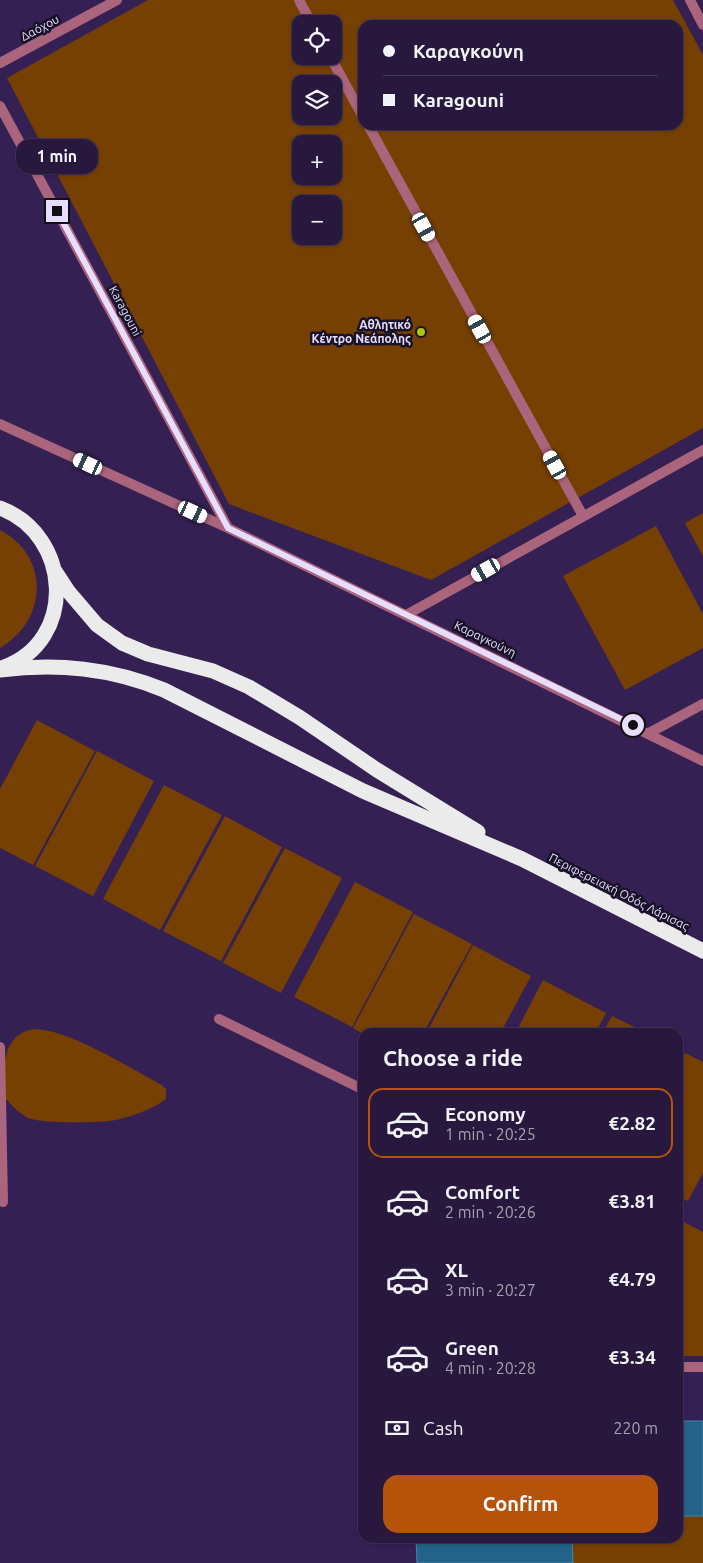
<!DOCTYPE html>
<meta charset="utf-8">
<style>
:root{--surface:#28183e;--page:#342549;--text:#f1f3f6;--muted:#a5a0b0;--line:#443758;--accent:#b45309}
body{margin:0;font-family:Ubuntu,sans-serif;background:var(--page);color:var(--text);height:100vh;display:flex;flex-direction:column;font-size:19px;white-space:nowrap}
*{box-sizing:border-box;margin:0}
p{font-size:16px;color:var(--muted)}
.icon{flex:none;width:28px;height:28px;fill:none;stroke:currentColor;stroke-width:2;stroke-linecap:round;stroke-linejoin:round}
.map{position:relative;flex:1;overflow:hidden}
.drawer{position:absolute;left:358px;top:1028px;width:325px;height:515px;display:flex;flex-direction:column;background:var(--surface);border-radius:15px;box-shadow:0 1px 4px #0004,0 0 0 1px var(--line)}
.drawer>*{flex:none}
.top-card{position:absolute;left:358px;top:20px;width:325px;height:110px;border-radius:15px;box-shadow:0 1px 4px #0004,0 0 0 1px var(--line);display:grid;align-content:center;height:110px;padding:0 25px;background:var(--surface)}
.tools{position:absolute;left:292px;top:15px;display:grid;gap:10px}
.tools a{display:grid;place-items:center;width:50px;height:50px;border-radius:10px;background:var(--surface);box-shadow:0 1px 4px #0004,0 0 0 1px var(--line);font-size:25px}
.end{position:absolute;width:22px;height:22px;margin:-11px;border:6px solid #e7ddfe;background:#111;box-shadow:0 0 0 2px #111}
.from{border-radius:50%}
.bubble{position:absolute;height:35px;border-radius:15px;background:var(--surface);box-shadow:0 1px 4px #0004,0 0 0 1px var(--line);font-size:16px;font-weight:600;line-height:35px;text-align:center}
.car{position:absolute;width:15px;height:30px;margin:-15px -8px;border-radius:6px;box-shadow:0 0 4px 1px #0007;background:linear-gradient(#fff 24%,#345 0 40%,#fff 0 76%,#345 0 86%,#fff 0)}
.top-card b{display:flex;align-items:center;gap:18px;height:48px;font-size:19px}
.top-card b+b{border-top:1px solid var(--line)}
.top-card i{width:12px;height:12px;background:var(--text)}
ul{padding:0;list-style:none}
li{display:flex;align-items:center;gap:15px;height:70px;margin:0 10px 8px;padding:0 15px;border:2px solid transparent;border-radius:15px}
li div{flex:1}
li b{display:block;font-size:19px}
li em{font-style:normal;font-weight:600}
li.on{border-color:var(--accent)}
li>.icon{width:45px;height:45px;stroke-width:1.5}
h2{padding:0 25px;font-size:22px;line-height:60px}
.pay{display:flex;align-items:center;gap:12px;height:55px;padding:0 25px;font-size:19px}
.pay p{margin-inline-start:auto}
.action{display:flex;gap:10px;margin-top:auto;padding:10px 25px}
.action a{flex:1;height:58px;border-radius:15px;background:var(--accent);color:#fff;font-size:20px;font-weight:600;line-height:58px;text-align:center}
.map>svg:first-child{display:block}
.green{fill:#764003;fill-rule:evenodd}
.building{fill:#246389;stroke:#4784ad}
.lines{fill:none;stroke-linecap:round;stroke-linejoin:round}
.lane{stroke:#aa647b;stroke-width:10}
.street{stroke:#aa647b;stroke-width:10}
.highway{stroke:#ebebeb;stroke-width:15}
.route{stroke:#e7ddfe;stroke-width:6}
.poi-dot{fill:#aac717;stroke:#191127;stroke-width:2}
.labels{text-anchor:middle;stroke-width:5;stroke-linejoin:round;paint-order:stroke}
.street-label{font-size:12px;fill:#e7ddfe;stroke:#191127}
.poi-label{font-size:12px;font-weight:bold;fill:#e7ddfe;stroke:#191127;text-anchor:end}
</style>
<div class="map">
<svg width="703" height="1563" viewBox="0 0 703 1563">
<rect width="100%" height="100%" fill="#352053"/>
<!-- green -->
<path class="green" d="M148 0H673L703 55V428L431 580 229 504 7 78ZM301 24H334V56H301ZM362 25H678V125H362ZM301 84H334V116H301ZM301 144H334V176H301ZM301 204H334V236H301Z
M703 513V556L685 523Z
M656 526 703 614V648L625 690 563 576Z
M0 530C50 556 48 620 0 648Z
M37 720 95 751 33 865 0 848V789Z
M97 751 154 781 93 896 35 866Z
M164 785 222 815 160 930 103 899Z
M225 816 282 847 221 961 163 931Z
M285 848 342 878 281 993 223 963Z
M355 882 413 912 352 1027 294 997Z
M414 914 472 944 424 1032 362 1033 353 1028Z
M473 945 531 976 501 1032H427Z
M543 980 606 1013 596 1032H516Z
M612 1016 645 1032H603Z
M33 1029C69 1029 128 1067 160 1084L166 1089V1099C153 1109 133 1116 116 1120 100 1123 43 1124 28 1118 19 1113 12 1106 5 1098 4 1069 0 1036 33 1029Z
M685 1053 703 1062V1173L688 1201 678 1196V1068Z
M678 1219 703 1232V1356H678Z
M678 1516H703V1563H573L572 1538H678Z"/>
<!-- building -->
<path class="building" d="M678 1421H703V1516H678Z
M416 1538H572L573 1563H417Z"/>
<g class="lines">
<!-- lane -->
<path class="lane" d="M299 0 312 24
M330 56 362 115
M368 125 583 516
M219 1019 362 1089
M0 1047 3 1202
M678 1367H703"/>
<!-- street -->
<path class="street" d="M690 0 703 25
M0 63 117 0
M0 106 228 528
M0 424 228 528 703 761
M406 615 703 450
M649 733 703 704"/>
<!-- highway -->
<path class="highway" d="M0 508C72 535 77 641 4 667
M55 571 68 591 97 625 122 643 148 654 213 671 249 687 299 717 377 770 478 832
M0 670C58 663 110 668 164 690L363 791 522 859 703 951"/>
</g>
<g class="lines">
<!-- route -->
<path class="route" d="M57 211 228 528 633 725"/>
</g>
<!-- markers -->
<circle class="poi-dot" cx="421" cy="332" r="5"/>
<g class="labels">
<!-- street labels -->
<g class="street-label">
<text transform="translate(40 28) rotate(-28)" y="4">Δαόχου</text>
<text transform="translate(125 311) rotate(62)" y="4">Karagouni</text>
<text transform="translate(485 639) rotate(26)" y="4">Καραγκούνη</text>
<text transform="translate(619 892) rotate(27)" y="4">Περιφερειακή Οδός Λάρισας</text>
</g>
<!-- poi labels -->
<g class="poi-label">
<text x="411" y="329">Αθλητικό<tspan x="411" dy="14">Κέντρο Νεάπολης</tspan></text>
</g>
</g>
</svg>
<div class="tools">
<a><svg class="icon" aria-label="locate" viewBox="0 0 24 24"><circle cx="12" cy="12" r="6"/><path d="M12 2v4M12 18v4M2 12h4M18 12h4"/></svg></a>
<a><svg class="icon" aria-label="layers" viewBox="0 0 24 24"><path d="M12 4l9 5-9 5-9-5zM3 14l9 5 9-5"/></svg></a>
<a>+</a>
<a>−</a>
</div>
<i class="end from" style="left:633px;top:725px"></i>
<i class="end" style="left:57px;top:211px"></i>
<div class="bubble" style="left:16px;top:139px;width:82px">1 min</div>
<i class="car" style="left:424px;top:227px;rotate:151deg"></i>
<i class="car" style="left:480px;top:329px;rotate:331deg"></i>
<i class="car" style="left:88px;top:464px;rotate:295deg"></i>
<i class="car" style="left:555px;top:465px;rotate:331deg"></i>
<i class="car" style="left:193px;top:512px;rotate:115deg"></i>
<i class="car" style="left:486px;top:570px;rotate:241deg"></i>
<div class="top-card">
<b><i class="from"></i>Καραγκούνη</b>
<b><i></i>Karagouni</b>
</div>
<section class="drawer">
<h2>Choose a ride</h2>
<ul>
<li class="on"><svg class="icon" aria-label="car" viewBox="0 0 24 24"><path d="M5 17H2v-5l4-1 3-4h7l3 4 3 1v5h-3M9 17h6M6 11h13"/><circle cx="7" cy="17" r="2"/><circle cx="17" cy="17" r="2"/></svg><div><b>Economy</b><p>1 min · 20:25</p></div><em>€2.82</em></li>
<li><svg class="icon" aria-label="car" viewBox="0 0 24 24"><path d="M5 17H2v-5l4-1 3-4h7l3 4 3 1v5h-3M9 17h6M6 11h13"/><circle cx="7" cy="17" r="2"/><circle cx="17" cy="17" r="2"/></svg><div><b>Comfort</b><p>2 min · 20:26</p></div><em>€3.81</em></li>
<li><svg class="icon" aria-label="car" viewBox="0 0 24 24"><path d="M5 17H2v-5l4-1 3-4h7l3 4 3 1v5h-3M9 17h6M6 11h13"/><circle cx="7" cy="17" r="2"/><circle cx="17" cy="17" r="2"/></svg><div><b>XL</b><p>3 min · 20:27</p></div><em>€4.79</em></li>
<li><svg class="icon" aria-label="car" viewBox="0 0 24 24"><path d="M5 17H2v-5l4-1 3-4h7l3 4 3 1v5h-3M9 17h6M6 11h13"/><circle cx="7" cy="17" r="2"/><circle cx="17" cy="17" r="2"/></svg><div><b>Green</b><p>4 min · 20:28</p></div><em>€3.34</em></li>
</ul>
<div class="pay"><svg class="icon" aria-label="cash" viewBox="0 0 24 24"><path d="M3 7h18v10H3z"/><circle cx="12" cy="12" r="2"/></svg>Cash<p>220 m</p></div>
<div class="action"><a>Confirm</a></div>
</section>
</div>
